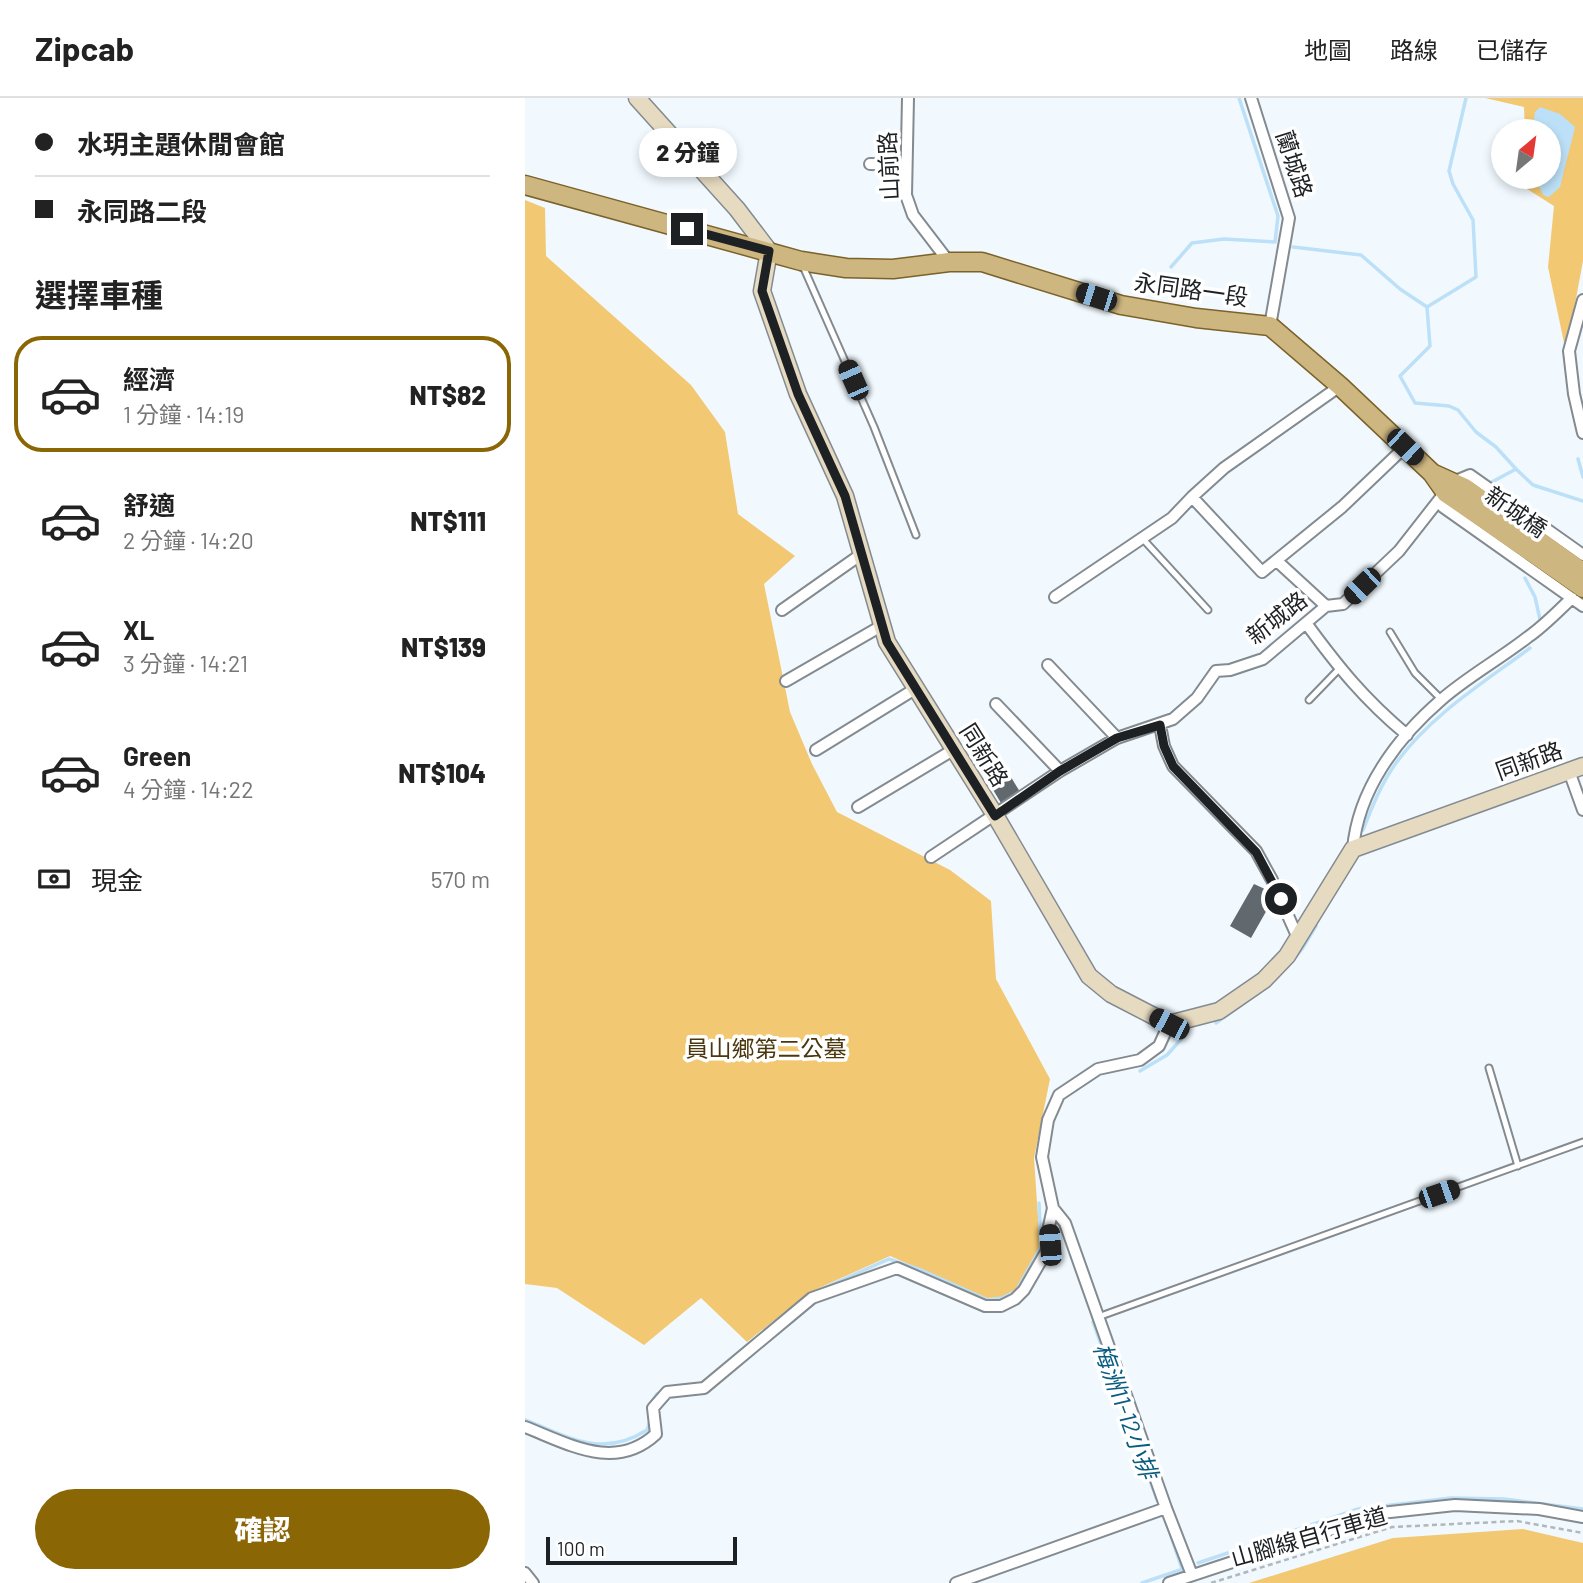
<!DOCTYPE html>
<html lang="zh-TW">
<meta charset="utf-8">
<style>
:root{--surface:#fff;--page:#f2f2f2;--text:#222;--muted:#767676;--line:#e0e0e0;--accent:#8b6605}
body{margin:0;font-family:Barlow,"Noto Sans TC",sans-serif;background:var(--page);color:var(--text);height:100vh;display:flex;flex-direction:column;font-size:26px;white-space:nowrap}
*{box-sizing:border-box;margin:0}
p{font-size:23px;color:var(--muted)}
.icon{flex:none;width:38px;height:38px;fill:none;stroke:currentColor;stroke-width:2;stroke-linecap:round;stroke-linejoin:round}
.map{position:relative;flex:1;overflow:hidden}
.panel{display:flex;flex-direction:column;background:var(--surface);width:525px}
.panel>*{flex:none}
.hud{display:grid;align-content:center;height:154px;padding:0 35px;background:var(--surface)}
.needle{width:46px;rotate:29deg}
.buttons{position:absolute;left:966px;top:21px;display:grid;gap:14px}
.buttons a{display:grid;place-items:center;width:70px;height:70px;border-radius:50%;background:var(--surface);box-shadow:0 4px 10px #0003;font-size:35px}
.scale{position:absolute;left:21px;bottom:18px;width:191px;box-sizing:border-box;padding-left:7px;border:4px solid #1d2123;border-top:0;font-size:19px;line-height:24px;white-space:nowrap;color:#1d2123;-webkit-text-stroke:5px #fff;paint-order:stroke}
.end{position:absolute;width:32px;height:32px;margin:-16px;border:9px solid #1d2123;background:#fff;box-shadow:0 0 0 4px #fff}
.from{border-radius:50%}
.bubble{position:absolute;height:49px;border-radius:24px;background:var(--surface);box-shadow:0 4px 10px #0003;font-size:23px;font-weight:800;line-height:49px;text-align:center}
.car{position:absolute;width:21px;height:42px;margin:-21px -10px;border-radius:9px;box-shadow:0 0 5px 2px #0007;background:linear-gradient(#222 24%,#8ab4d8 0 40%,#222 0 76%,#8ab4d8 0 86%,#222 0)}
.hud b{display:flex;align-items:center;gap:24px;height:66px;font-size:26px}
.hud b+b{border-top:2px solid var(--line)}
.hud i{width:18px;height:18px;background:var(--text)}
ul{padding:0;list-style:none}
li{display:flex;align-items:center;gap:21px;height:116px;margin:0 14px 10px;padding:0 21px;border:4px solid transparent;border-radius:28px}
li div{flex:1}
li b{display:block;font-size:26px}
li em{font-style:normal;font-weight:800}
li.selected{border-color:var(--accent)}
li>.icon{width:63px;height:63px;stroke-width:1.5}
h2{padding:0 35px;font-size:32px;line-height:84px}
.pay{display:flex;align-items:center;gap:18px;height:77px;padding:0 35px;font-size:26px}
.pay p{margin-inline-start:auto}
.button{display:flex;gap:14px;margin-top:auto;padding:14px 35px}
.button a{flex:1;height:80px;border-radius:42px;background:var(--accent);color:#fff;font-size:28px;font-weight:800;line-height:80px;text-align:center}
header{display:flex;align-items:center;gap:42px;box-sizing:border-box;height:98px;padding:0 35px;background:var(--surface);border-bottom:2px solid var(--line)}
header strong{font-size:33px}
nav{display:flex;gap:38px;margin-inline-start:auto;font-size:24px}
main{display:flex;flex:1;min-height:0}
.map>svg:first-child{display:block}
.green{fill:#f2c872}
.water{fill:#bce0f7}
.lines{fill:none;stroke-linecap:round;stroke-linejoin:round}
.stream{stroke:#bce0f7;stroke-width:3.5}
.building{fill:#61696e}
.lane-casing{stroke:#838b91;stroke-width:9}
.street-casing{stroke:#838b91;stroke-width:14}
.secondary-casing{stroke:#838b91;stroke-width:19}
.primary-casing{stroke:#7b6229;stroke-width:21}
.path{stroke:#b1b8bc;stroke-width:2.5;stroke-dasharray:5 3.5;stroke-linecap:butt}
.lane{stroke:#fff;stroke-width:5}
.street{stroke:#fff;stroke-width:10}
.secondary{stroke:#e6dac0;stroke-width:16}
.primary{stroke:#ceb680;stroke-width:18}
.route{stroke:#1d2123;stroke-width:9}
.labels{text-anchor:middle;stroke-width:7;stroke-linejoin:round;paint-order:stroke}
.street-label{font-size:23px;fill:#1d2123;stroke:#fff}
.park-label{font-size:23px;fill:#4a370e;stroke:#fff}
.water-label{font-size:24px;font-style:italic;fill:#085c80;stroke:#fff}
</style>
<header>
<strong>Zipcab</strong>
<nav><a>地圖</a><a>路線</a><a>已儲存</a></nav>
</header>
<main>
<section class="panel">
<div class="hud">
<b><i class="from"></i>水玥主題休閒會館</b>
<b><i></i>永同路二段</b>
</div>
<h2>選擇車種</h2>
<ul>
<li class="selected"><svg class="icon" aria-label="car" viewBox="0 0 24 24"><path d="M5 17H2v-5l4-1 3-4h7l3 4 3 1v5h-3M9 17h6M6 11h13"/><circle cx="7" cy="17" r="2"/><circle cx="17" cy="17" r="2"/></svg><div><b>經濟</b><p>1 分鐘 · 14:19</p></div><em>NT$82</em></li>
<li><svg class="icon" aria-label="car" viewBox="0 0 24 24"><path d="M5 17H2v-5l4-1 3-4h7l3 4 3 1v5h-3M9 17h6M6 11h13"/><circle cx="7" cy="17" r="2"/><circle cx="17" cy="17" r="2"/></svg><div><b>舒適</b><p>2 分鐘 · 14:20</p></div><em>NT$111</em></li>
<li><svg class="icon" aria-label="car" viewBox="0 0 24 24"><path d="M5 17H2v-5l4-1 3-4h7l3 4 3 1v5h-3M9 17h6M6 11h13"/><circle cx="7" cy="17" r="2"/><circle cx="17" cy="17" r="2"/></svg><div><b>XL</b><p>3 分鐘 · 14:21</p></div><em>NT$139</em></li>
<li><svg class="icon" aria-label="car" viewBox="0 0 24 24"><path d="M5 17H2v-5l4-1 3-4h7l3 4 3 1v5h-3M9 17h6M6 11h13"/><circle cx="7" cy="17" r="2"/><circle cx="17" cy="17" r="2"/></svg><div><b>Green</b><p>4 分鐘 · 14:22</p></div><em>NT$104</em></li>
</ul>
<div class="pay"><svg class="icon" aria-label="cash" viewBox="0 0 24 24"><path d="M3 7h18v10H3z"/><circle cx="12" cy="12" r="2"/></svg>現金<p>570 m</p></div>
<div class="button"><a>確認</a></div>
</section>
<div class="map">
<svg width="1058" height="1485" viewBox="0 0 1058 1485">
<rect width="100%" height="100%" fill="#f1f9fe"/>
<!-- green -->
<path class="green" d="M960 0H1058V163L1041 254 1023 169 1029 108 1002 91V79H1024V33H1000L999 9Z
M0 102 20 110 21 158 166 287 200 334 213 416 270 458 239 486 265 614 287 666 312 714 425 772 466 803 471 881 525 981 509 1060 515 1148 491 1191 477 1199 462 1200 365 1158 283 1195 222 1244 176 1200 119 1247 32 1190 0 1186Z
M998 1431 1058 1445V1485H724L868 1440Z"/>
<!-- water -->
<path class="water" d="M1015 9 1035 16 1050 29 1035 89 1024 99 1018 97 1010 79H1024V33H1007L1010 14Z"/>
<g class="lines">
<!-- stream -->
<path class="stream" d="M941 0 924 73 928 86 948 122 951 179 902 209 905 248 875 278 890 305 924 308 933 312 951 334 971 349 991 371 965 385
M768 149 836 157 875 191 902 209
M646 169 667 145 699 141 750 144 753 118 714 0
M1053 361 1058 379
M991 371 1008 387 1058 403
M1000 480 1010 499 1016 526
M838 732C847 709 856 686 871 665 906 617 958 585 1005 550
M769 861 777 851 791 828
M691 925 736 893
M615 973 642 957 659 938
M290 1194 364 1161 396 1172 463 1202 477 1200 491 1193 516 1149 514 1105
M568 1224 632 1402
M208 1259 264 1213
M124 1308 132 1296 138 1294
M0 1322C45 1339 76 1361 122 1332L125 1323
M642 1426 657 1471
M673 1465 833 1411 926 1400 979 1401 1058 1411
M617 1485 658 1471"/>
</g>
<!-- building -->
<path class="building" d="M462 639 495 694 476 705 443 650Z
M729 786 751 796 726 840 705 828Z"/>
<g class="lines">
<defs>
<path id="lane" d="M277 166 349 329 391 437
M617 440 683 512
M865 534 890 575 916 601
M784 602 814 571
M964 970 993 1068
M573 1219 1058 1044"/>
<path id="street" d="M383 0 381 97 388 117 424 164
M726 0 764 120 745 228
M345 66 381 67
M1058 202 1044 253 1049 296 1058 335
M921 398 918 409 1058 508
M667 399 737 474 817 409 880 349
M752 463 801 508
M530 499 647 420 667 399 699 370 815 288
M257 512 338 455
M781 525C814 570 839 601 882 637
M523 567 592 640
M261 583 358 527
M471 606 535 673
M635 627 639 648 648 668 731 753 747 782 773 840
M291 652 390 591
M1044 673 1058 712
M333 709 428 652
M828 751C833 692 872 640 916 602 942 579 975 561 1003 539 1019 528 1033 513 1047 500
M406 759 535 673 592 640 648 621 672 600 691 573 705 572 738 561 801 508 818 506 874 453 928 384 945 377 1058 457
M528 1110 540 1125 641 1410 667 1477
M0 1329C44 1346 90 1374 131 1336L128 1310 142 1294 179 1290 287 1200 372 1170 460 1208H476L490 1201 499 1192 525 1147 524 1128 528 1110 517 1059 523 1022 534 997 573 971 615 962 634 948 644 926
M0 1475 8 1485
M431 1485 641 1410
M644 1485 856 1415 930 1407 1014 1411 1058 1419"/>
<path id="secondary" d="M112 0 212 111 244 153 237 193 273 296 320 398 362 544 470 717 564 878 586 896 644 926 694 913 739 882 762 858 828 751 1058 668"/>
<path id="primary" d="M0 87 276 163 321 170 368 171 424 164H457L596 207 671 220 745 228 815 288 907 375 921 395 1058 490
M909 376 940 390 1058 474"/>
</defs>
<!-- lane casing -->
<use href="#lane" class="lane-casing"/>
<!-- street casing -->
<use href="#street" class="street-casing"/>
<!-- secondary casing -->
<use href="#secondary" class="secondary-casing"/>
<!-- primary casing -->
<use href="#primary" class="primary-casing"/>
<!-- path -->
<path class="path" d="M686 1485 867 1429 992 1423 1058 1435"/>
<!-- lane -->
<use href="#lane" class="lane"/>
<!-- street -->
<use href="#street" class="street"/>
<!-- secondary -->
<use href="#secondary" class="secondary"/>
<!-- primary -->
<use href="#primary" class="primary"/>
</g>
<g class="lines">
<!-- route -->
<path class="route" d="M162 131 244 153 237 193 273 296 320 398 362 544 470 718 535 673 592 640 635 627 639 648 648 668 731 754 756 801"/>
</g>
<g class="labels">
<!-- street labels -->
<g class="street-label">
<text transform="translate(769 66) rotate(72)" y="8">蘭城路</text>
<text transform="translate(364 68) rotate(-93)" y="8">山前路</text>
<text transform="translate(666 192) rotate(8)" y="8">永同路一段</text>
<text transform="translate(991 414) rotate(35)" y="8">新城橋</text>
<text transform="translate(752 520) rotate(-38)" y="8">新城路</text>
<text transform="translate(459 657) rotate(58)" y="8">同新路</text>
<text transform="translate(1004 663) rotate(-20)" y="8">同新路</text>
<text transform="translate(784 1439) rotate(-16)" y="8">山腳線自行車道</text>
</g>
<!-- park labels -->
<g class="park-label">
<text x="241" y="959">員山鄉第二公墓</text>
</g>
<!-- water labels -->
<g class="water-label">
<text transform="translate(600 1313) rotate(70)" y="8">梅洲11-12小排</text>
</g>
</g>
</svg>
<div class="buttons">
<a><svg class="needle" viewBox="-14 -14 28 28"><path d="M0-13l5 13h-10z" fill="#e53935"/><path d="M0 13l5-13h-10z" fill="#767676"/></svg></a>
</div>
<div class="scale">100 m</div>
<i class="end from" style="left:756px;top:801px"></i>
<i class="end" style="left:162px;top:131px"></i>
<div class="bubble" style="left:114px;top:30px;width:98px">2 分鐘</div>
<i class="car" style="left:571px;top:199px;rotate:288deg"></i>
<i class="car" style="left:328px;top:282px;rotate:336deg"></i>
<i class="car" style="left:880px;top:349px;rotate:134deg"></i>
<i class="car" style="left:837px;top:488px;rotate:226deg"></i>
<i class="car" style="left:644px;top:926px;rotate:297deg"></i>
<i class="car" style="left:914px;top:1096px;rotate:71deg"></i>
<i class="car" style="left:525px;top:1147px;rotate:356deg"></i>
</div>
</main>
